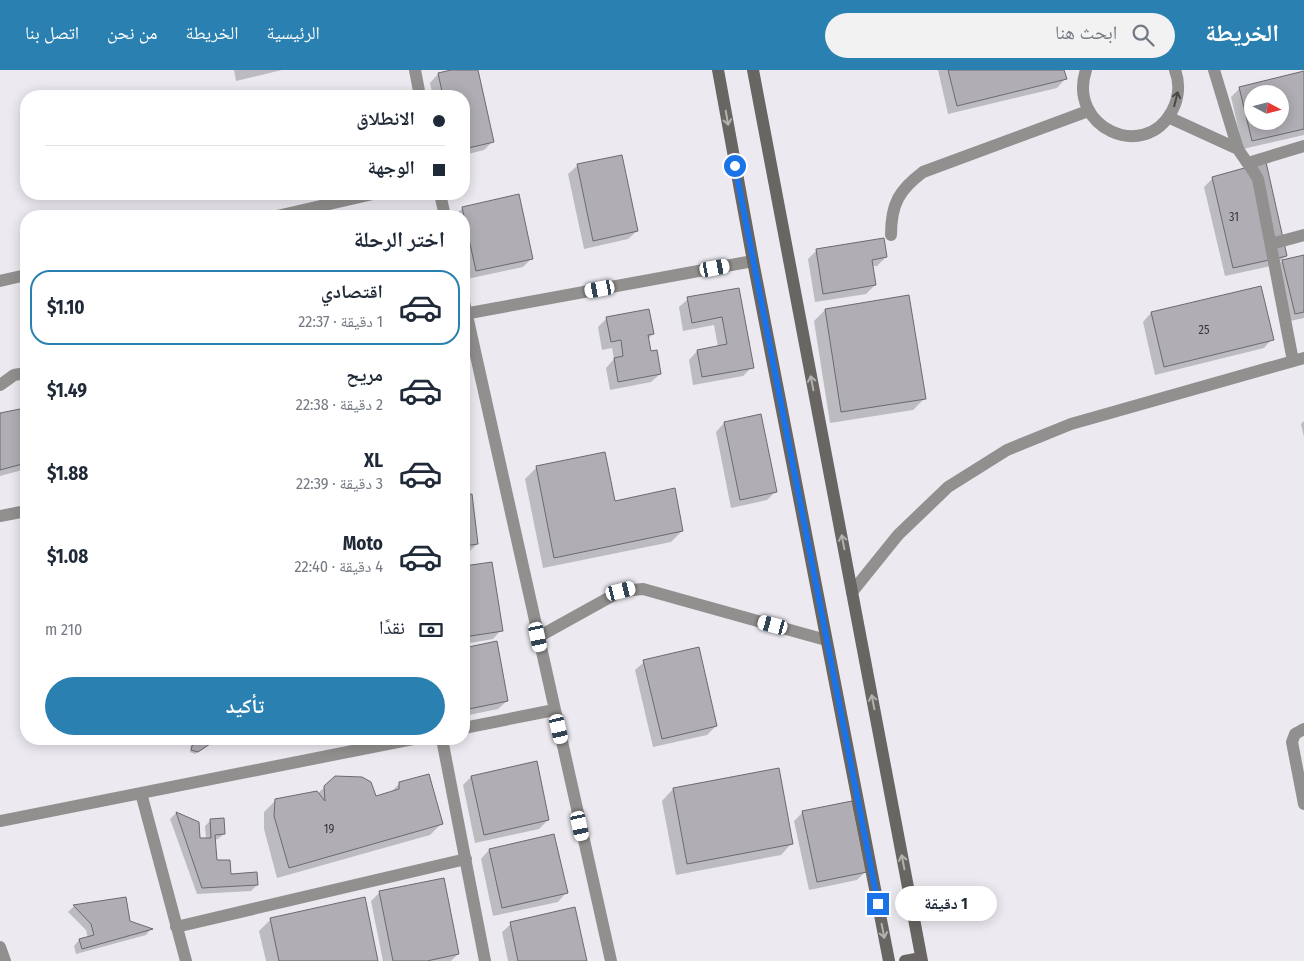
<!DOCTYPE html>
<html lang="ar">
<meta charset="utf-8">
<style>
:root{--surface:#fff;--page:#f2f2f3;--text:#1f2937;--muted:#747a83;--line:#e0e1e3;--accent:#2a80b0}
body{margin:0;font-family:"Fira Sans Condensed","Noto Naskh Arabic",sans-serif;background:var(--page);color:var(--text);direction:rtl;height:100vh;display:flex;flex-direction:column;font-size:19px;white-space:nowrap}
*{box-sizing:border-box;margin:0}
p{font-size:16px;color:var(--muted)}
.icon{flex:none;width:28px;height:28px;fill:none;stroke:currentColor;stroke-width:2;stroke-linecap:round;stroke-linejoin:round}
.map{position:relative;flex:1;overflow:hidden;direction:ltr}
.sheet{position:absolute;left:20px;top:140px;width:450px;height:535px;display:flex;flex-direction:column;background:var(--surface);border-radius:20px;box-shadow:0 2px 12px #0003;direction:rtl}
.sheet>*{flex:none}
.guide{position:absolute;left:20px;top:20px;width:450px;height:110px;border-radius:20px;box-shadow:0 2px 12px #0003;direction:rtl;display:grid;align-content:center;height:110px;padding:0 25px;background:var(--surface)}
.needle{width:32px;rotate:97deg}
.buttons{position:absolute;left:1244px;top:15px;display:grid;gap:10px}
.buttons a{display:grid;place-items:center;width:45px;height:45px;border-radius:50%;background:var(--surface);box-shadow:0 2px 12px #0003;font-size:25px}
.end{position:absolute;width:22px;height:22px;margin:-11px;border:6px solid #1a73e8;background:#fff;box-shadow:0 0 0 2px #fff}
.from{border-radius:50%}
.bubble{position:absolute;height:35px;border-radius:18px;background:var(--surface);box-shadow:0 2px 12px #0003;font-size:16px;font-weight:700;line-height:35px;text-align:center;direction:rtl}
.car{position:absolute;width:15px;height:30px;margin:-15px -8px;border-radius:6px;box-shadow:0 0 4px 1px #0007;background:linear-gradient(#fff 24%,#345 0 40%,#fff 0 76%,#345 0 86%,#fff 0)}
.guide b{display:flex;align-items:center;gap:18px;height:48px;font-size:19px}
.guide b+b{border-top:1px solid var(--line)}
.guide i{width:12px;height:12px;background:var(--text)}
ul{padding:0;list-style:none}
li{display:flex;align-items:center;gap:15px;height:75px;margin:0 10px 8px;padding:0 15px;border:2px solid transparent;border-radius:20px}
li div{flex:1}
li b{display:block;font-size:19px}
li em{font-style:normal;font-weight:700}
li.on{border-color:var(--accent)}
li>.icon{width:45px;height:45px;stroke-width:1.5}
h2{padding:0 25px;font-size:22px;line-height:60px}
.pay{display:flex;align-items:center;gap:12px;height:55px;padding:0 25px;font-size:19px}
.pay p{margin-inline-start:auto}
.action{display:flex;gap:10px;margin-top:auto;padding:10px 25px}
.action a{flex:1;height:58px;border-radius:30px;background:var(--accent);color:#fff;font-size:20px;font-weight:700;line-height:58px;text-align:center}
header{display:flex;align-items:center;gap:30px;box-sizing:border-box;height:70px;padding:0 25px;background:var(--accent);color:#fff}
header strong{font-size:24px}
nav{display:flex;gap:28px;margin-inline-start:auto;font-size:18px}
.search{width:350px;height:45px;background:var(--page);display:flex;align-items:center;gap:12px;box-sizing:border-box;padding:0 18px;border-radius:28px;color:var(--muted);font-size:19px}
.map>svg:first-child{display:block}
.shadow{fill:#0003;fill-rule:evenodd}
.building{fill:#b0aeb4;stroke:#6b6a6f;fill-rule:evenodd}
.lines{fill:none;stroke-linecap:round;stroke-linejoin:round}
.street{stroke:#92908e;stroke-width:12}
.secondary{stroke:#686562;stroke-width:12}
.oneway{stroke:#4a4849}
.oneway2{stroke:#b4b2b0}
.route{stroke:#1a73e8;stroke-width:6}
.labels{text-anchor:middle;stroke-width:4;stroke-linejoin:round;paint-order:stroke}
.number-label{font-size:12px;fill:#373639}
</style>
<header>
<strong>الخريطة</strong>
<div class="search"><svg class="icon" aria-label="search" viewBox="0 0 24 24"><circle cx="10" cy="10" r="6"/><path d="M15 15l6 6"/></svg>ابحث هنا</div>
<nav><a>الرئيسية</a><a>الخريطة</a><a>من نحن</a><a>اتصل بنا</a></nav>
</header>
<div class="map">
<svg width="1304" height="891" viewBox="0 0 1304 891">
<rect width="100%" height="100%" fill="#eceaf0"/>
<!-- shadow -->
<path class="shadow" d="M234 0H282L236 11Z
M456 0H477L493 71 484 80 464 85V26H433L430 13 438 4Z
M938 0H1063L1065 9 1057 18 948 44Z
M1304 3V65L1243 79 1231 27 1240 18ZM1252 24H1280V51H1252Z
M621 86 637 161 628 169 584 179 568 104 577 96Z
M1213 108 1286 186 1279 192 1304 186V248L1286 252 1280 194 1225 206 1204 117Z
M463 138 531 189 523 197 467 209 464 193V146H454Z
M817 180 886 187 877 196H872L875 215 866 224 815 232 808 189Z
M738 219 752 297 743 306 693 315 689 290 697 281 718 277 714 255 683 261 679 237 688 229Z
M825 240 924 329 913 340 830 353 814 251Z
M1151 243 1272 269 1264 278 1155 305 1143 252Z
M607 248 653 264 648 269 650 283 660 304 651 312 610 320 606 298 614 289 612 278 602 280 598 257Z
M24 339 26 349V399L0 406V344Z
M1304 351V367L1301 354Z
M724 353 776 421 767 430 731 438 716 362Z
M604 383 614 432 682 461 671 472 543 498 525 409 536 398Z
M471 425 477 474 468 483H464V426Z
M491 493 501 560 493 569 464 574V497Z
M496 573 507 631 498 639 464 646V579Z
M644 592 716 656 707 665 653 677 635 600Z
M205 669 209 674 206 677 195 684 190 682 191 673 194 670Z
M471 707 548 750 539 759 475 773 463 715Z
M400 713 441 754 430 765 277 808 264 759V742L276 730 317 724 325 717 375 728 389 724Z
M673 719 792 773 781 785 676 805 662 731Z
M803 742 866 801 857 810 809 820 794 751Z
M176 743 198 753 199 770 206 769 205 756 211 750 224 764 218 769 214 770 216 792 230 805 257 815 251 821 197 824 170 749Z
M489 780 566 823 558 832 493 846 481 789Z
M379 823 458 884 451 891H383L371 831Z
M125 828 129 852 150 860 146 865 76 884 74 876 79 870 88 868 86 860 68 842 73 837Z
M271 849 377 891H266L259 861Z
M511 854 586 891H508L502 862Z"/>
<!-- building -->
<path class="building" d="M451 0H478L494 72 464 79V26H443L438 3Z
M948 0H1064L1067 9 957 36Z
M1304 1V59L1252 71 1239 17ZM1252 24H1280V51H1252Z
M622 85 638 161 593 171 577 94Z
M1266 92 1287 186 1233 198 1212 107Z
M519 124 533 189 476 201 462 137Z
M884 168 887 187 872 190 876 215 823 224 816 179Z
M1304 185V242L1295 244 1282 190Z
M1261 216 1274 270 1164 297 1151 242Z
M739 218 754 298 702 307 697 280 727 274 722 247 692 253 687 227Z
M909 225 926 329 841 342 825 239Z
M649 239 654 264 648 265 651 281 657 280 661 304 618 312 614 288 623 286 621 270 611 272 606 247Z
M25 338 26 344V393L0 400V343Z
M761 344 777 422 740 430 724 352Z
M605 382 615 431 675 418 683 461 554 488 536 396Z
M472 424 478 474 464 476V425Z
M492 492 503 561 464 567V496Z
M497 571 508 631 464 640V578Z
M699 577 717 656 662 669 643 590Z
M194 669H207L210 674 198 682 191 680Z
M537 691 549 750 484 765 471 706Z
M779 698 793 774 687 794 673 718Z
M429 704 443 754 289 798 274 746 275 729 317 721 325 731 324 716 335 706 362 707 371 712 376 726 399 719V712Z
M852 731 867 802 817 812 802 741Z
M176 742 199 752 200 768H211L210 749 224 748 225 764 215 765 217 790H230L231 804 257 802 258 815 202 818Z
M554 764 568 823 502 838 489 779Z
M444 808 459 884 427 891H393L379 821Z
M126 827 130 851 153 859 82 879 79 869 94 865 91 854 73 835Z
M365 827 378 891H279L270 848Z
M575 837 587 891H518L510 852Z"/>
<g class="lines">
<!-- street -->
<path class="street" d="M415 0 420 26
M1086 0C1067 57 1144 93 1172 41 1179 28 1180 13 1175 0
M1214 0 1238 79C1244 89 1252 98 1258 109L1293 291
M1168 47 1238 79
M1248 93 1304 76
M440 124 445 146
M277 146 373 124
M891 165C891 134 899 120 923 102L1088 41
M1271 174 1304 165
M0 211 26 205
M464 232 611 891
M464 244 753 191
M0 315 14 305 26 303
M0 446 26 441
M852 522 898 465 948 417 1007 380 1071 354 1304 288
M538 567 621 521 643 519 826 570
M464 658 554 640
M1304 659 1295 664 1292 672 1304 734
M442 669 485 891
M141 723 186 891
M0 751 413 669
M176 857 466 789
M0 877 5 891"/>
<!-- secondary -->
<path class="secondary" d="M718 0 753 191 889 891
M753 0 922 891
M905 891 921 888"/>
</g>
<!-- one-way arrows -->
<defs><path id="oneway-shaft" d="M-6 0H5M1.5-3L5.5 0L1.5 3" fill="none" stroke-width="1.6" stroke-linecap="round" stroke-linejoin="round" transform="scale(1.25)"/></defs>
<use class="oneway" href="#oneway-shaft" transform="translate(1176 29) rotate(-76)"/>
<g class="oneway2">
<use href="#oneway-shaft" transform="translate(727 48) rotate(80)"/>
<use href="#oneway-shaft" transform="translate(812 313) rotate(-101)"/>
<use href="#oneway-shaft" transform="translate(843 472) rotate(-101)"/>
<use href="#oneway-shaft" transform="translate(873 632) rotate(-101)"/>
<use href="#oneway-shaft" transform="translate(903 792) rotate(-101)"/>
<use href="#oneway-shaft" transform="translate(883 861) rotate(79)"/>
</g>
<g class="lines">
<!-- route -->
<path class="route" d="M735 96 878 834"/>
</g>
<g class="labels">
<!-- number labels -->
<g class="number-label">
<text x="1234" y="151">31</text>
<text x="1204" y="264">25</text>
<text x="329" y="763">19</text>
</g>
</g>
</svg>
<div class="buttons">
<a><svg class="needle" viewBox="-14 -14 28 28"><path d="M0-13l5 13h-10z" fill="#e53935"/><path d="M0 13l5-13h-10z" fill="#747a83"/></svg></a>
</div>
<i class="end from" style="left:735px;top:96px"></i>
<i class="end" style="left:878px;top:834px"></i>
<div class="bubble" style="left:895px;top:816px;width:102px">1 دقيقة</div>
<i class="car" style="left:715px;top:198px;rotate:80deg"></i>
<i class="car" style="left:600px;top:219px;rotate:260deg"></i>
<i class="car" style="left:621px;top:521px;rotate:76deg"></i>
<i class="car" style="left:773px;top:555px;rotate:285deg"></i>
<i class="car" style="left:538px;top:567px;rotate:168deg"></i>
<i class="car" style="left:559px;top:659px;rotate:167deg"></i>
<i class="car" style="left:580px;top:756px;rotate:168deg"></i>
<div class="guide">
<b><i class="from"></i>الانطلاق</b>
<b><i></i>الوجهة</b>
</div>
<section class="sheet">
<h2>اختر الرحلة</h2>
<ul>
<li class="on"><svg class="icon" aria-label="car" viewBox="0 0 24 24"><path d="M5 17H2v-5l4-1 3-4h7l3 4 3 1v5h-3M9 17h6M6 11h13"/><circle cx="7" cy="17" r="2"/><circle cx="17" cy="17" r="2"/></svg><div><b>اقتصادي</b><p>1 دقيقة · 22:37</p></div><em>$1.10</em></li>
<li><svg class="icon" aria-label="car" viewBox="0 0 24 24"><path d="M5 17H2v-5l4-1 3-4h7l3 4 3 1v5h-3M9 17h6M6 11h13"/><circle cx="7" cy="17" r="2"/><circle cx="17" cy="17" r="2"/></svg><div><b>مريح</b><p>2 دقيقة · 22:38</p></div><em>$1.49</em></li>
<li><svg class="icon" aria-label="car" viewBox="0 0 24 24"><path d="M5 17H2v-5l4-1 3-4h7l3 4 3 1v5h-3M9 17h6M6 11h13"/><circle cx="7" cy="17" r="2"/><circle cx="17" cy="17" r="2"/></svg><div><b>XL</b><p>3 دقيقة · 22:39</p></div><em>$1.88</em></li>
<li><svg class="icon" aria-label="car" viewBox="0 0 24 24"><path d="M5 17H2v-5l4-1 3-4h7l3 4 3 1v5h-3M9 17h6M6 11h13"/><circle cx="7" cy="17" r="2"/><circle cx="17" cy="17" r="2"/></svg><div><b>Moto</b><p>4 دقيقة · 22:40</p></div><em>$1.08</em></li>
</ul>
<div class="pay"><svg class="icon" aria-label="cash" viewBox="0 0 24 24"><path d="M3 7h18v10H3z"/><circle cx="12" cy="12" r="2"/></svg>نقدًا<p>210 m</p></div>
<div class="action"><a>تأكيد</a></div>
</section>
</div>
